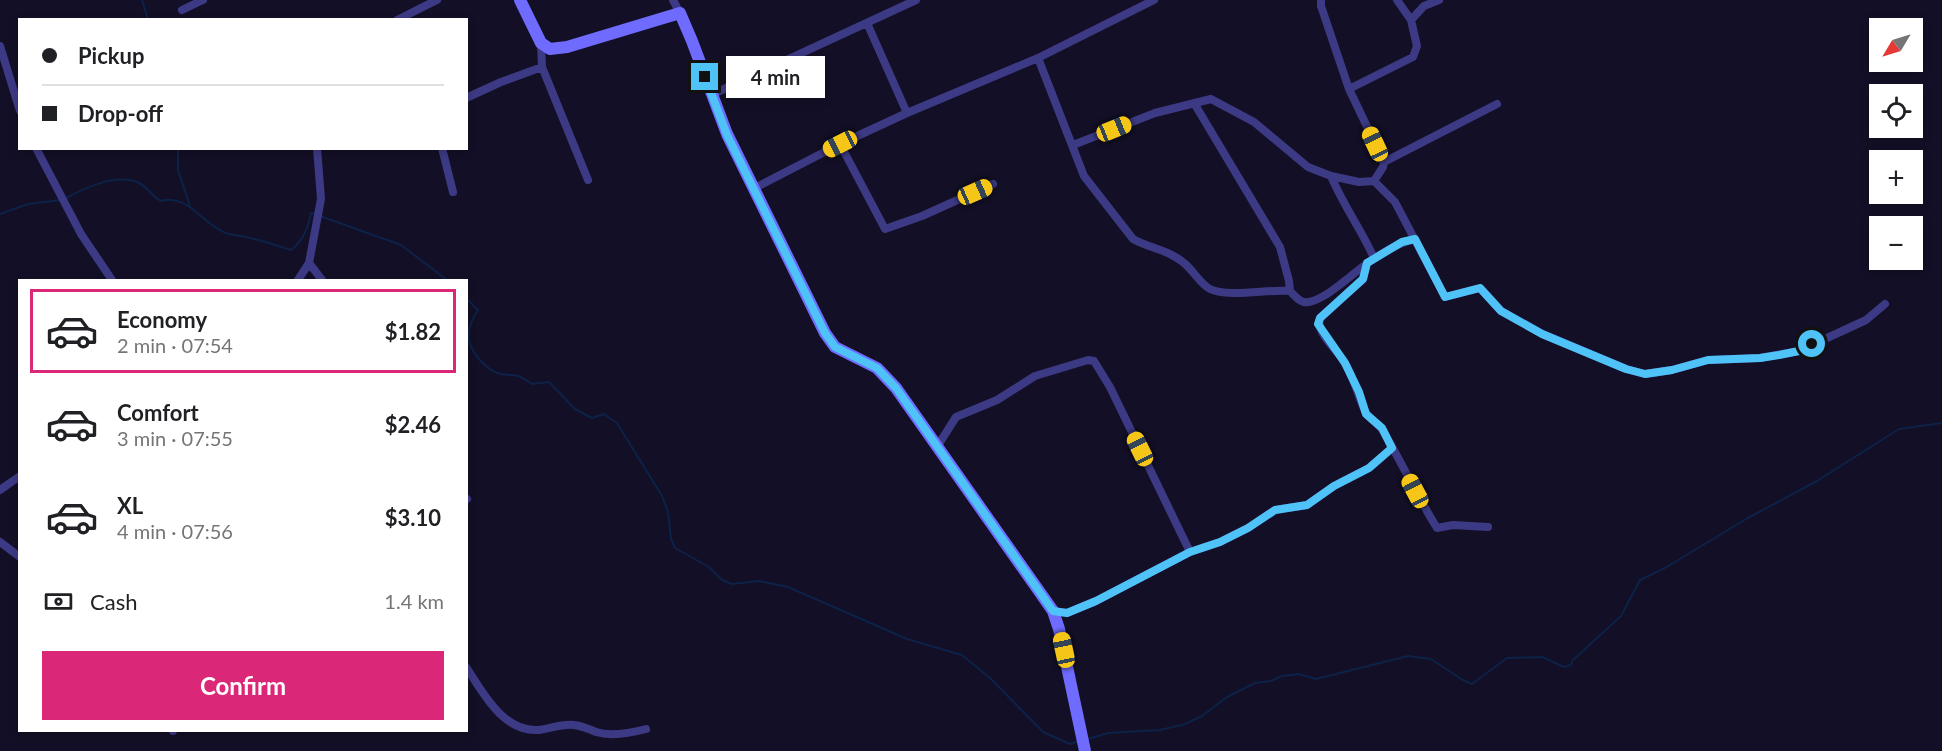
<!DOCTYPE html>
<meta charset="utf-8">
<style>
:root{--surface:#fff;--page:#f6f6f6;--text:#202124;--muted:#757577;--line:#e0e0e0;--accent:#db2777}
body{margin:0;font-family:Lato,sans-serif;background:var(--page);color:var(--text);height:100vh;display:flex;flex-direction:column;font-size:22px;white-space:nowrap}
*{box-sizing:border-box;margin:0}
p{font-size:20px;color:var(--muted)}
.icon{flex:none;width:33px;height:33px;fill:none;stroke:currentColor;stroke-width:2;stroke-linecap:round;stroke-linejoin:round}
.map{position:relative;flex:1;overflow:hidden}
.sheet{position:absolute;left:18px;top:279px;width:450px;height:453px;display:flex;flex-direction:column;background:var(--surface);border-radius:0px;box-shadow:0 3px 9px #0003}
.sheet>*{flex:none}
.hud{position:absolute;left:18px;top:18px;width:450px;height:132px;border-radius:0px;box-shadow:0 3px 9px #0003;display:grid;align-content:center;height:132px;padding:0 24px;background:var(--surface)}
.needle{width:39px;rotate:232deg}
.tools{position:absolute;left:1869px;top:18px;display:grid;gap:12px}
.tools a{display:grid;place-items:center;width:54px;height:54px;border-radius:0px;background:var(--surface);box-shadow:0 3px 9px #0003;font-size:30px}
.end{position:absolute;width:27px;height:27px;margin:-14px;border:8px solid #4fc3f7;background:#111;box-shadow:0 0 0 3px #111}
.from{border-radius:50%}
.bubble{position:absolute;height:42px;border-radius:0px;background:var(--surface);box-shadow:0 3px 9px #0003;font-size:20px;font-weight:700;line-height:42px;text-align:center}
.car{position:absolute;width:18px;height:36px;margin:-18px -9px;border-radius:8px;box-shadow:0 0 4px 2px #0007;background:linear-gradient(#f5c518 24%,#345 0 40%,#f5c518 0 76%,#345 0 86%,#f5c518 0)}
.hud b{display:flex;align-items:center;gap:21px;height:57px;font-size:22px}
.hud b+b{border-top:2px solid var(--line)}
.hud i{width:15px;height:15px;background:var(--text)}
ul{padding:10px 0 0;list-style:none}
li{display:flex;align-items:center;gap:18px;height:84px;margin:0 12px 9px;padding:0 12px;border:3px solid transparent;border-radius:0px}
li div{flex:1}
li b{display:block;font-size:22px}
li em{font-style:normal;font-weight:700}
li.active{border-color:var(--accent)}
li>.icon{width:54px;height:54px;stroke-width:1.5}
.pay{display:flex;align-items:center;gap:15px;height:66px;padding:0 24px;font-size:22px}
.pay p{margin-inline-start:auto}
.action{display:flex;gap:12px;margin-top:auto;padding:12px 24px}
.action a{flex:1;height:69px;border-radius:0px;background:var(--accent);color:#fff;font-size:24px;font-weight:700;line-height:69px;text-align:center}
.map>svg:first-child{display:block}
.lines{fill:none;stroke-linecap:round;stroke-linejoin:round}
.stream{stroke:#0c2248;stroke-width:2}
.street{stroke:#3d3a85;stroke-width:8}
.secondary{stroke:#6f6bff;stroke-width:12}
.route{stroke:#4fc3f7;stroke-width:8}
</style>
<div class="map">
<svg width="1942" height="751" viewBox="0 0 1942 751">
<rect width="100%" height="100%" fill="#130f26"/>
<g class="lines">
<!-- stream -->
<path class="stream" d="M142 0 148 20
M178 148V170L190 206
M66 198C87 187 116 173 139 183 149 188 151 196 161 201 188 193 203 225 226 233 231 235 236 235 241 236 258 239 275 245 291 250 304 240 308 227 311 213L315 214
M0 214 28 204 61 200
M320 216 401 245 447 280
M466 298 478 310C472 318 467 331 469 341 472 353 486 369 497 373 514 378 513 370 532 384L549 382 575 409 592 418 604 414 617 423 662 496 668 512 671 539 675 548 709 567 722 580 732 584 759 581 788 587 907 639 962 655 991 679 1043 732 1070 744 1080 741
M1088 739 1108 733 1160 730 1185 724 1202 716 1227 697 1255 683 1271 681 1282 676 1299 674 1316 679 1408 656 1431 659 1461 679 1472 684 1507 658 1542 657 1564 667 1571 665 1573 660 1621 616 1640 580 1665 568 1746 519 1817 481 1899 429 1942 423"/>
<!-- street -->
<path class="street" d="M673 0 680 13
M1321 0V6L1349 89 1384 162
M182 10 203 0
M397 20 437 0
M1411 20 1424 6 1439 0
M867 23 907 113
M541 43 542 67 588 180
M0 46 20 111
M1038 58 1084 176 1133 239C1151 249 1167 249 1184 263 1193 270 1200 284 1210 289 1229 298 1268 289 1290 291
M1349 89 1413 57 1417 46 1411 20 1397 0
M711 95 916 0
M466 98 501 82 542 67
M1194 103 1280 247 1289 281 1290 291C1295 296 1301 304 1309 302 1323 299 1335 288 1346 280 1367 263 1388 246 1415 239
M840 144 885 229 922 216 993 184
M1073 145 1155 113 1211 99 1254 122 1308 167 1331 176 1359 182 1374 181 1395 202 1445 297 1480 288 1501 311 1543 334 1626 369 1645 374 1672 370 1708 360 1760 358 1799 351 1866 320 1885 304
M36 148 81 234 112 280
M442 148 453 192
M1331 176C1343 205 1361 229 1374 258
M1374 181 1383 167 1384 162 1497 104
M753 189 840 144 907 113 1038 58 1154 0
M309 263 322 280
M1367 263 1363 279 1320 318C1316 333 1335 348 1343 360 1354 376 1357 394 1365 411 1368 419 1379 423 1383 431 1402 463 1417 496 1437 528L1453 525 1488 527
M298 280 309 263 321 199 317 148
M937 447 956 417 997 400 1035 376 1088 360 1094 361 1110 387 1190 552
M0 490 20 476
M466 498 467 499
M0 542 20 557
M1053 611 1067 613 1096 601 1190 552 1220 542 1248 528 1275 510 1307 505 1334 486 1369 468 1392 448
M466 667C483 693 503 732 538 730 550 729 562 723 574 725 582 726 589 729 596 732 612 737 631 733 646 729
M173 731V730"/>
<!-- secondary -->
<path class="secondary" d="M520 0 541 43 550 49 567 47 680 13 692 41 727 134 825 333 835 347 877 368 896 388 1053 611 1059 629 1085 751"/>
</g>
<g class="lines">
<!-- route -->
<path class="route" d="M705 77 727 135 825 333 835 347 877 368 896 388 1053 611 1067 613 1096 601 1190 552 1220 542 1248 528 1275 510 1307 505 1334 486 1369 468 1392 448 1382 428 1366 414 1359 392 1345 363 1318 324 1320 318 1363 279 1367 263 1402 242 1415 239 1445 297 1480 288 1501 311 1542 334 1626 369 1645 374 1672 370 1708 360 1760 358 1779 355 1799 351 1812 344"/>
</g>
</svg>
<div class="tools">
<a><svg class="needle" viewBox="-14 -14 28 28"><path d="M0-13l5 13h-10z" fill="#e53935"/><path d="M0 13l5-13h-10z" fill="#757577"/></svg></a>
<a><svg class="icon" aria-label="locate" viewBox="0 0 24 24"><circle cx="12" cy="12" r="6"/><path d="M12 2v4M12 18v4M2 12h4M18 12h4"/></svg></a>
<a>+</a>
<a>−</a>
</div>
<i class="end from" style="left:1812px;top:344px"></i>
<i class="end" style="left:705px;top:77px"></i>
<div class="bubble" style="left:726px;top:56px;width:99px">4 min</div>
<i class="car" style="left:1114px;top:129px;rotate:68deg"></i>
<i class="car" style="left:840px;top:144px;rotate:243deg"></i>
<i class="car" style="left:1375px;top:144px;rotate:335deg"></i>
<i class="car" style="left:975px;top:192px;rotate:66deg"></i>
<i class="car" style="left:1140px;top:449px;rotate:334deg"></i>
<i class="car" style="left:1415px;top:491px;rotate:332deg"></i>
<i class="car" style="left:1064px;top:650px;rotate:348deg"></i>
<div class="hud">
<b><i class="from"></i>Pickup</b>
<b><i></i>Drop-off</b>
</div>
<section class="sheet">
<ul>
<li class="active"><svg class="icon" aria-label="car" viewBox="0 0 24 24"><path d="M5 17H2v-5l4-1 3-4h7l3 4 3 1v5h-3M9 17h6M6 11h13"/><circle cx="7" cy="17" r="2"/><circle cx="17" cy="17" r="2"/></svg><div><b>Economy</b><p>2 min · 07:54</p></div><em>$1.82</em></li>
<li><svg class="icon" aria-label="car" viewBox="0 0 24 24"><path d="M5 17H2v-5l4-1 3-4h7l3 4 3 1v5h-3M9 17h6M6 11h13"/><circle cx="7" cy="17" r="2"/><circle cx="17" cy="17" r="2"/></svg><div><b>Comfort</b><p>3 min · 07:55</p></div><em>$2.46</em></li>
<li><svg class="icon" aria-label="car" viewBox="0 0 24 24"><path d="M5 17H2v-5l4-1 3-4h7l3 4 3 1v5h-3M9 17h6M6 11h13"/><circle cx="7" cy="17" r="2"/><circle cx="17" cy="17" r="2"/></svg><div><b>XL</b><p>4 min · 07:56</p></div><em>$3.10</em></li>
</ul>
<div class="pay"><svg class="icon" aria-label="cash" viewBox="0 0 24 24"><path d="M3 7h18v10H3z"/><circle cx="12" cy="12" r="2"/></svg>Cash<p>1.4 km</p></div>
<div class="action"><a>Confirm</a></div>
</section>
</div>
